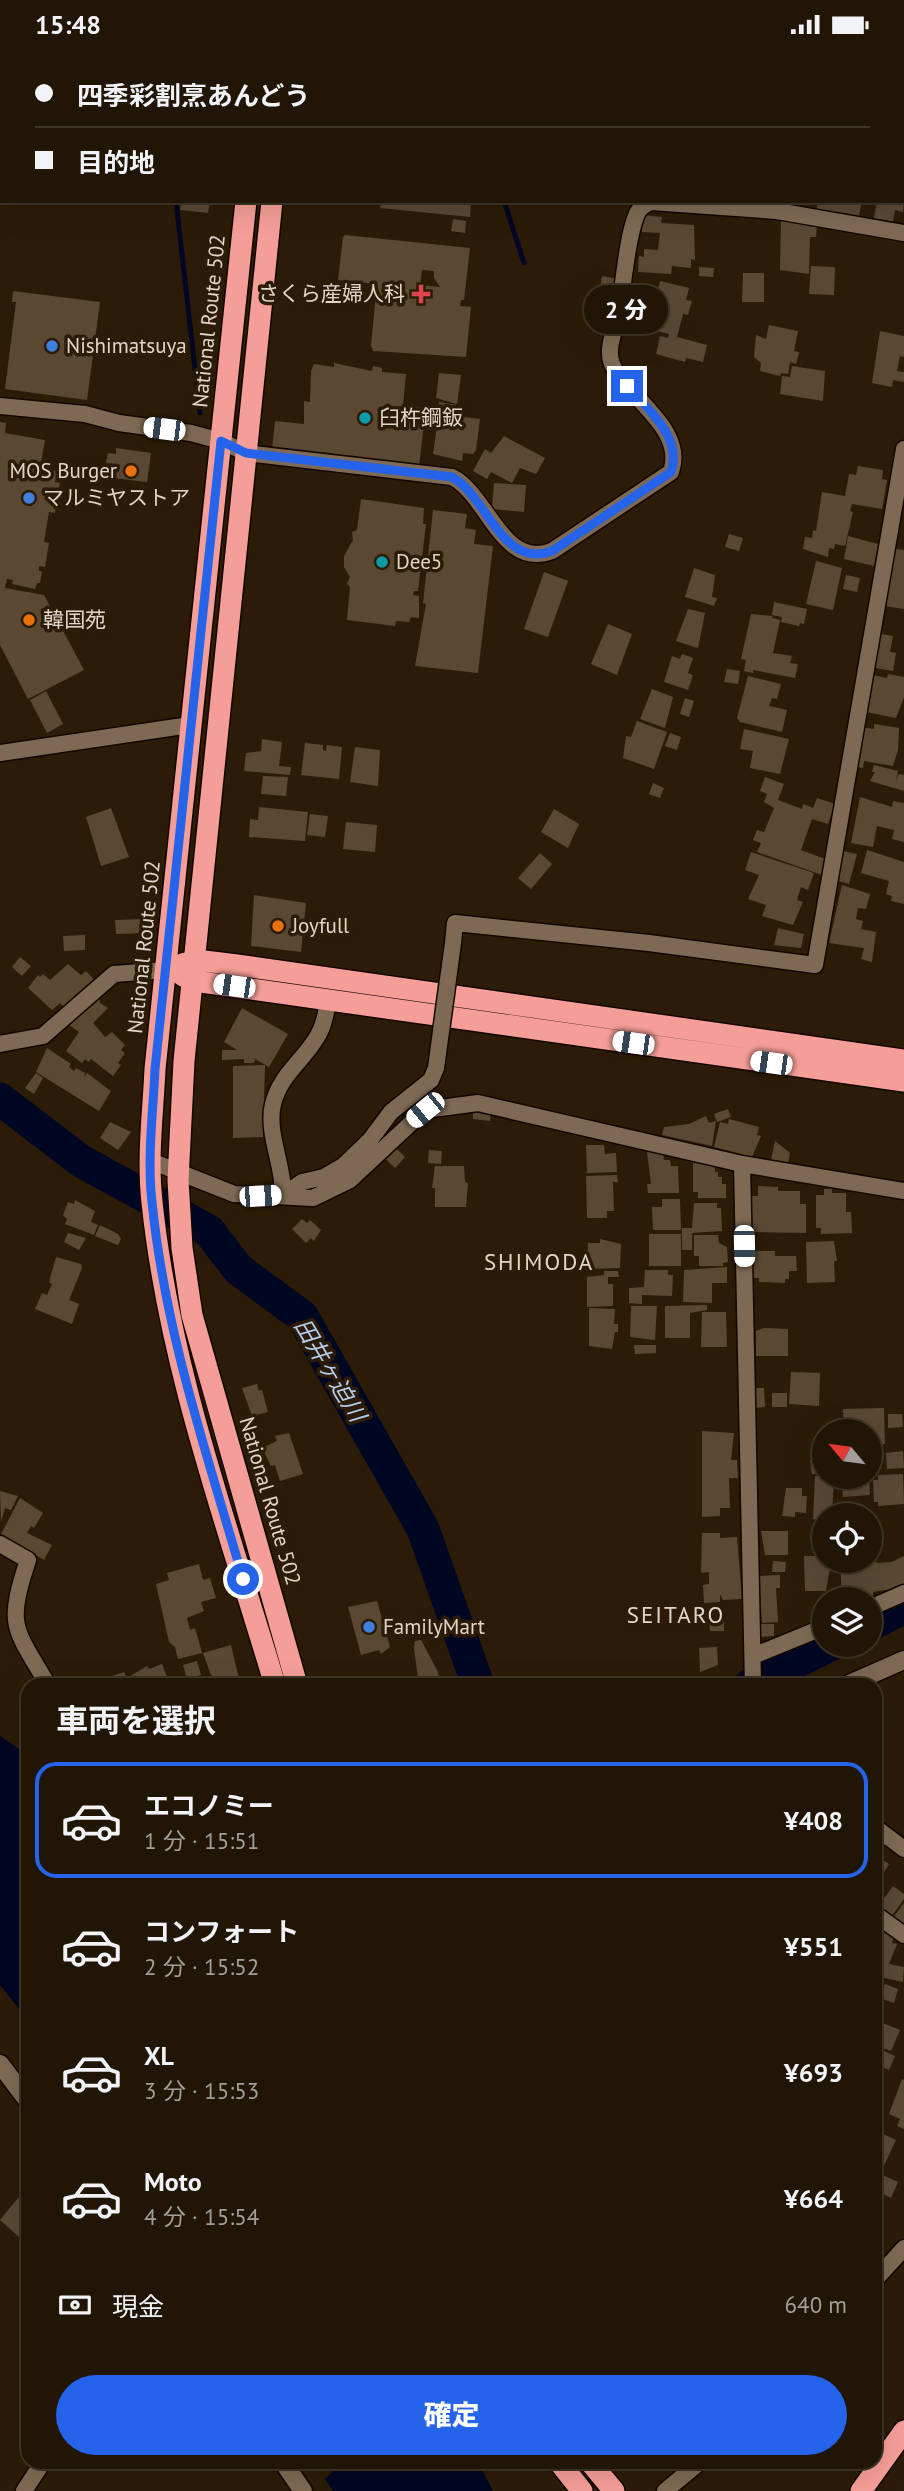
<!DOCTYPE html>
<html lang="ja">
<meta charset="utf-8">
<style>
:root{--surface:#211505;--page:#2d2213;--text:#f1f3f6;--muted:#a29f9a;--line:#3e3427;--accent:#2563eb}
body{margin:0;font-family:"PT Sans","Noto Sans JP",sans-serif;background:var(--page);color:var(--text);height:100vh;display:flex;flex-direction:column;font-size:26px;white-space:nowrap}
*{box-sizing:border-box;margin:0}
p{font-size:23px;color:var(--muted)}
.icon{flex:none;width:38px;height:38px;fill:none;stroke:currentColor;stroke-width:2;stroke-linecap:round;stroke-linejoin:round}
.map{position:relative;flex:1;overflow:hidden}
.side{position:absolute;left:21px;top:1629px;width:861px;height:791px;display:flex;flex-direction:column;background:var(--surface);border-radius:21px;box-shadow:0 7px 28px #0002,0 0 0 2px var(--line)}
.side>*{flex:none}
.banner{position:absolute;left:0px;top:0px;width:905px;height:154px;box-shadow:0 7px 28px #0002,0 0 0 2px var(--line);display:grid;align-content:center;height:154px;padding:0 35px;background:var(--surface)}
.needle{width:46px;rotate:299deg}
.buttons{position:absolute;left:812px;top:1370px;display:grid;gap:14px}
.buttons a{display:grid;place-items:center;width:70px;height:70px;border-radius:50%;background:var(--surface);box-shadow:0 7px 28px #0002,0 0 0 2px var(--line);font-size:35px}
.end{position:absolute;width:32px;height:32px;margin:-16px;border:9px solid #2563eb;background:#fff;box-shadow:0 0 0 4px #fff}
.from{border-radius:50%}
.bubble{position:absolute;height:49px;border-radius:24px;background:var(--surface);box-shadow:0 7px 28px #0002,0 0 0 2px var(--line);font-size:23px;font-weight:800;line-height:49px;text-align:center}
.car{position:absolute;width:21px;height:42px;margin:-21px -10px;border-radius:9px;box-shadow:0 0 5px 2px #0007;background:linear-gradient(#fff 24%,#345 0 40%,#fff 0 76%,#345 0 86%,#fff 0)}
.banner b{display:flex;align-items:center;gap:24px;height:66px;font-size:26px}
.banner b+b{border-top:2px solid var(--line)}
.banner i{width:18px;height:18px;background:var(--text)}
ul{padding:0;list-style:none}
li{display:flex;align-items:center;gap:21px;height:116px;margin:0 14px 10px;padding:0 21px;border:4px solid transparent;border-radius:21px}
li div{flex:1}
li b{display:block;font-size:26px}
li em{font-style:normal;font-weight:800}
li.current{border-color:var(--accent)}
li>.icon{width:63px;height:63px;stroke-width:1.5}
h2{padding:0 35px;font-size:32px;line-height:84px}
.pay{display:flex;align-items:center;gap:18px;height:77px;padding:0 35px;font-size:26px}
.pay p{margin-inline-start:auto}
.button{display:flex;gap:14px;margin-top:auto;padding:14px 35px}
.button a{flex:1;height:80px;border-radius:42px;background:var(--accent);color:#fff;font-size:28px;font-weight:800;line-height:80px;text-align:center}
.status{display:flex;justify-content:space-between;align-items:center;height:49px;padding:0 35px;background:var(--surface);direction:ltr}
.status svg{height:19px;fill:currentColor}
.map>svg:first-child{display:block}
.water{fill:#000723}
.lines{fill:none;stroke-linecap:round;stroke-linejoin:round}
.stream{stroke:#000723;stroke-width:5}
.river{stroke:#000723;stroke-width:33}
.building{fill:#5a4833;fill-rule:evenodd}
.street-casing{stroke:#140600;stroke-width:19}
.secondary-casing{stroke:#140600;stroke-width:21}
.highway-casing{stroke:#140600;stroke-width:24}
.street{stroke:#7e6a54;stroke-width:16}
.secondary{stroke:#7e6a54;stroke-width:18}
.highway{stroke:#f59e97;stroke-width:21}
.street-bridge-casing{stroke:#140600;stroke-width:19;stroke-linecap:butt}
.street-bridge{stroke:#7e6a54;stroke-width:16}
.route{stroke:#2563eb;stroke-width:9}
.health-dot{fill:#e0444e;stroke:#2c1c07;stroke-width:2.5}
.shop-dot{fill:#3f7fe0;stroke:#2c1c07;stroke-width:2.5}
.culture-dot{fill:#0f9aa8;stroke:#2c1c07;stroke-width:2.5}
.food-dot{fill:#e8710a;stroke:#2c1c07;stroke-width:2.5}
.labels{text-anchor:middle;stroke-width:7;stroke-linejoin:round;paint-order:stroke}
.poi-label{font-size:21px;fill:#e0d5c9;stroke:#2c1c07;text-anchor:start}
.street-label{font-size:21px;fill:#e0d5c9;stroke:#2c1c07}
.neighbourhood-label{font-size:23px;letter-spacing:2px;fill:#e0d5c9;stroke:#2c1c07}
.water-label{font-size:23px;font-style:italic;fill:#b3cef0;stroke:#2c1c07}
</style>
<div class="status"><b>15:48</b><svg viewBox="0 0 49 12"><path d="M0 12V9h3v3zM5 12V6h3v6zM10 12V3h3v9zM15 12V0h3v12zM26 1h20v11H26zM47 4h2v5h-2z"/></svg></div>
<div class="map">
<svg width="904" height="2442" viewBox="0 0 904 2442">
<rect width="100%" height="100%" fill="#2c1c07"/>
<!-- water -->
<path class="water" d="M0 1687 28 1706V1971L0 1936Z
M330 2413H478L493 2442H333L325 2430 335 2420Z"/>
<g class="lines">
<!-- stream -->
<path class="stream" d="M477 0V2
M176 152 200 364
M504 152 524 214"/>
<!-- river -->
<path class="river" d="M0 1050 81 1112 209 1182 239 1221 302 1267 423 1480 478 1636
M870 1576 904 1558
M750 1636 830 1596"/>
</g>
<!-- building -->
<path class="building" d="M181 152H210L208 164 180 161Z
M381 152H471L470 168 380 159Z
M818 152H862L858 171 816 163Z
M877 152H904L903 163 895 161 892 178 873 174Z
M643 166 662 168 661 174 694 176 695 211 691 210V219L672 217 671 225 638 223 639 207 644 208V200L658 201 660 184 642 183Z
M453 170 466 172 465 184 451 182Z
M781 171 807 172V175L817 176 816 188H810L809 225 780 221Z
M345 186 470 199 464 251H461L460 257 471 258 466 308 373 302 371 296 377 235 338 231 343 188ZM422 221 434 222V229L440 238 420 236Z
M811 217 835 218 834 246 809 245Z
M699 218 714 219 713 228 699 227Z
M743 224H764V253H742Z
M602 227 618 230 614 254 598 251Z
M660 232 689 239 686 251 692 252 688 266 683 265 677 288 707 296 703 313 686 309 685 313 656 305 660 287 668 289 669 285 648 280Z
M13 242 100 253 87 351 5 340 16 253H12Z
M769 276 798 282 794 302 799 303 796 315 790 313 788 325 781 324 780 327 760 322 761 314 754 308 756 286 766 290Z
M880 282 904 287V308L900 307 897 322 904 323V333L893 331 892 338 872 334Z
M334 314 372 322 373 317 382 319V323L406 325 403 356 426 359 419 417 272 400 275 372 304 375V352L310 353 311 322 314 315 334 318Z
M792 317 825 322 823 352 780 345 782 327 790 328Z
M439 324 461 326 457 355 436 349Z
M439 353 457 356 455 367 480 370 476 401 473 405 463 404 462 412 433 405 437 377 431 376 433 363H437Z
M0 373 6 374 5 384 45 391 40 419 57 422 55 433 60 434 55 464 49 463 44 493 49 494 45 518 39 517V522H42L40 534H37L35 540 12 535 13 531 7 530 5 539 44 546 84 621 28 650 0 596Z
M504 387 545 409 536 425 520 419 512 434 491 423 487 430 473 422 485 400 491 404Z
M116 399 151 404 147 433 112 429 114 415 106 414 108 404 116 405Z
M858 417 883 421 882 430 887 431 882 460 852 455 850 462 853 463 845 497 835 495 834 500 829 499 828 508 803 500 805 488 812 489 813 481 816 482 822 443 845 447 849 425 856 426Z
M494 434 526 436 524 463 492 460Z
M361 450 424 459 423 475H426L418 542H414L413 546 419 547V569L411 568 409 573 396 572 395 577 347 571 350 538 347 535 350 528 344 518V507L353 491 352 483 357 481Z
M433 461 467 465 465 479 476 481 474 495 493 497 478 624 415 617 426 555 423 554Z
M729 485 743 489 739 502 725 498Z
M848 487 878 495 874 517 844 510Z
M892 499 904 501V560L884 557Z
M816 512 842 519 833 561 806 555Z
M694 519 715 526 712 548 717 549 714 557 685 548Z
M544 523 568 532 548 588 524 580Z
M846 526 860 529 857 543 843 540Z
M774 553 807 560 804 575 800 574 799 577 781 573 782 568 772 566Z
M688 560 705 564 698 599 676 592Z
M751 565 773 567 772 569 780 571 773 604 792 607 790 614 798 615 795 629 753 621V624L744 622 746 611 741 610Z
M608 575 632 585 617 626 591 615Z
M876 584 893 587 890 603 896 604 893 622 870 618Z
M682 605 693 609 688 624 693 626 688 641 664 633 672 607 680 610Z
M727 620 740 622 738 635 724 633Z
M888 625 904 628V648L896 669 866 663 873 626 887 629Z
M748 627 781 635 777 650 772 649 769 657 787 661 782 683 740 673 737 669Z
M652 640 673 648 665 679 640 670Z
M46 642 63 675 47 684 30 651Z
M685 649 694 652 689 668 680 665Z
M637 672 667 683 654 720 623 709 626 687 631 688Z
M874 675 899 679 898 701 893 717 864 712 863 719 857 718 856 724 852 723 859 678 874 680Z
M744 680 789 690 780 725 750 719 753 702 740 700Z
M670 684 681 688 677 701 665 697Z
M262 690 282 693 279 717 291 718 290 726 244 722 246 704 261 702Z
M305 694 323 696V701L326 702 327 696 342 698 339 730 301 726Z
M355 698 380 701 378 737 350 733Z
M874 716 898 722 896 732 899 725 904 726V742L870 732 875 723H872Z
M263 727 288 728 286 747 261 745Z
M765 728 784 735 778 751 802 760 803 755 813 759 817 749 835 755 828 775 812 770 801 801 828 811 822 826 757 803 761 794 753 791 757 781 764 783 774 759 764 753 767 745 760 742Z
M653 734 664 739 660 749 649 745Z
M860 748 892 758 893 752 904 754V793L892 790 894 781 877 777 873 798 851 794Z
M259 758 308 763 305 792 249 788 250 770 258 771Z
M111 759 129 808 101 817 86 768Z
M554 760 579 775 568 799 541 783Z
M310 765 328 767 325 788 307 786Z
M346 773 377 776 375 803 343 800Z
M867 801 904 813V855L891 852 892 847 886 845 889 832 861 824Z
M843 802 857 805 849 835 835 831Z
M751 803 814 824 808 841 801 838 797 851 803 853 793 876 762 867 766 856 748 850 759 826 745 821Z
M540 804 552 815 531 840 518 829Z
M842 836 870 845 866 860 858 859 856 870 863 872 861 880 876 883 872 913 861 910 864 899 829 894Z
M254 846 306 854 301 903 251 897Z
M145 870V884L116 885 115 871Z
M778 879 804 885 801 899 774 896Z
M85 886V901L64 902 63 887Z
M20 908 31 917 22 927 12 918Z
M68 915 81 926 86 922 96 933 86 943 83 940 65 959 60 954 52 961 28 939 38 926 40 928 43 925 50 931Z
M99 948 100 954 108 959 93 974 105 988 112 983 125 996 121 1001 125 1004 118 1014 121 1016 113 1027 91 1010 89 1013 85 1010 82 1014 66 1002 79 983 68 975Z
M242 959 288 985 269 1018 255 1010 254 1014H244V1010L222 1011V1001H237L224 993Z
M47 999 71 1015 69 1018 74 1022 76 1019 85 1024 84 1028 87 1024 111 1042 99 1062 36 1023Z
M265 1016 263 1088 233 1089V1017Z
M36 1024 43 1029 34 1045 25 1039Z
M728 1060 731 1068 717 1073 714 1065Z
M473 1062 491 1064 490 1072 473 1070Z
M706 1067 709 1074 716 1072 712 1097 662 1086 664 1078 689 1075Z
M729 1070 759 1078 757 1086 761 1087 752 1108 714 1098 720 1073 728 1075Z
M110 1073 131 1083 118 1101 100 1089Z
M775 1092 790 1104 788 1115 771 1111Z
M586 1096H604L605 1105 616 1104 617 1123 587 1124Z
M396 1099 405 1108 395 1119 386 1110Z
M429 1101 442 1102 441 1115 428 1114Z
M647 1103H663L664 1111H670L671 1117H678L679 1144H648L647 1135H651Z
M693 1111 715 1114V1123H718V1128H722V1135H726V1149H698V1143H693Z
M435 1117H464L465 1133 468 1134 466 1158H435V1139H432Z
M617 1126 618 1133H613L614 1162H607V1169H587L586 1127Z
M758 1137 778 1138V1142H800V1155H806V1184L751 1183V1147H758Z
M824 1140H832V1144H846V1163H851L852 1184 821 1185V1179H816V1146H824Z
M662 1150H680L681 1181H653L652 1158H662Z
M75 1151 95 1162 91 1173 98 1176 94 1186 65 1175 67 1170 63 1166 68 1153 74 1155Z
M694 1154H717V1159H721L722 1182 692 1184V1201H682V1179H692Z
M302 1170 307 1174 310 1171 321 1181 314 1192 311 1189 306 1194 292 1180Z
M100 1176 118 1185 121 1190 118 1196 95 1187Z
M68 1184 86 1189 79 1201 64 1193Z
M649 1185H681V1217H649Z
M694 1186H718L719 1194 727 1198 728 1213 723 1214V1217H699V1207H694Z
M600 1190 621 1195 620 1219 587 1220 588 1194H600Z
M834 1192 837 1212H834L835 1233 807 1234 806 1193Z
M755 1202H775V1207H796L797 1222H789V1230H785V1234L759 1233V1229H751Z
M56 1208 81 1215 82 1219 69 1251 79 1255 72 1275 35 1260 42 1244 47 1246 52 1235 49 1233Z
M727 1218V1234H712V1254L683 1253 684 1221Z
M645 1221H668V1226H673L672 1247 642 1246V1255L629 1254V1239L644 1238Z
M604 1222H618L619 1228H608V1235H613V1257L587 1258V1228L604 1226Z
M707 1256V1261L690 1264V1289H665V1257Z
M631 1257H657L655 1291 630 1288Z
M589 1259 615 1260 614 1275H618V1283H615L612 1300 589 1297Z
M702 1263H726L727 1298H701Z
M764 1279 788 1280V1307H756V1282Z
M634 1296H656V1304L635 1305Z
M791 1323 820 1324 819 1357 789 1355Z
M257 1335 259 1342 262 1341 268 1363 252 1367 242 1339Z
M754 1339H764L765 1358 755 1359Z
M772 1344H787V1358H772Z
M884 1359 885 1395 870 1396V1382H844L843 1360Z
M888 1365H902L903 1378 888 1379Z
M702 1382 734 1384 731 1411H737L738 1429H729L730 1459H720V1467L702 1468Z
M289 1384 303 1425 280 1432 275 1416 271 1417 262 1399 277 1392 275 1387Z
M903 1402 904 1419 887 1420 886 1404Z
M824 1409V1424L812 1425 810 1411Z
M903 1425 904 1455 878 1457V1453H874L873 1431H878V1426Z
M815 1427 834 1428 832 1466H824V1470H813Z
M841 1428H869L870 1446 843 1448Z
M786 1439H802V1447H807L806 1464 795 1463V1468L782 1467Z
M0 1442 18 1447 11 1461 5 1459 1 1473Z
M20 1449 43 1464 34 1479 31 1477 27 1484 52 1496 44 1511 1 1485Z
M761 1482H788V1506H765Z
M702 1484H720V1489L737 1488 742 1550 723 1551 720 1545V1553L704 1554 703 1536 709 1535V1523L701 1524Z
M804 1507H824V1512L831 1513 826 1542H805Z
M904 1507V1538L873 1543V1553L864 1550 863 1546 842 1548 840 1512H870V1508L877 1514 892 1513Z
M773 1512 786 1513 785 1523H772Z
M199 1515 203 1531 210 1529 216 1549 201 1553 204 1562 187 1569 190 1581 195 1579 202 1604 178 1610 175 1598 169 1593 156 1535 169 1531 167 1524Z
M780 1526V1539H776L778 1573 762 1574 759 1527Z
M377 1552 390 1598 381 1605 379 1601 361 1606 348 1558Z
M709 1571H724V1582H710Z
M758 1575H774V1587L758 1588Z
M421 1591 438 1623 440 1636H419L414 1600 415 1592Z
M231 1596 239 1630 230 1633 211 1626 203 1604Z
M717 1598 718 1616 700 1623 699 1599Z
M197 1612 201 1626 187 1630 183 1616Z
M162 1615 170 1636H113L109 1628 124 1623 127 1629 147 1617 149 1620Z
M875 1806 889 1815 875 1838Z
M893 1837 904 1845V1850L889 1871 875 1861V1847L882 1852Z
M904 1854V1879L892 1870Z
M875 1881 894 1885 892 1894 897 1895 889 1915 904 1918 903 1933 875 1927Z
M885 1935 898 1940 894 1954 880 1949Z
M875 1971 900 1981 891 2002 875 1996Z
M875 1998 895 2007 889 2021 875 2015Z
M902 2030 904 2031V2080L897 2077 900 2070 889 2065Z
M877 2082 896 2091 880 2125 898 2133 891 2149 875 2141Z
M28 2137V2188L23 2184 19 2188 0 2171Z"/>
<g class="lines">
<defs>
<path id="street" d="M0 357 85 365 119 374 191 384 221 392 246 404 452 428C488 446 502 521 552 502L671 423C686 379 628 350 612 315 607 303 612 289 615 278 624 245 625 195 636 167 639 159 644 156 651 153L777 162 904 184
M0 704 190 676
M453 894 455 874 649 894 815 916 904 400
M0 995 43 987 114 925 166 921
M151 1112 234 1145 313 1149 350 1131 425 1061 478 1054 742 1115 904 1142
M742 1115 753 1636
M283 1146C284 1116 266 1084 273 1055 280 1026 303 1012 317 988 324 977 326 964 328 952
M283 1146 302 1133 324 1128 343 1117 370 1091 391 1063 431 1031 436 1019
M0 1495 28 1511C6 1578 14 1578 48 1636
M870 1559 904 1544
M753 1607 824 1578
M875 1778 904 1800
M875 1865 904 1886
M875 2231 904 2199
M24 2442 43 2413
M665 2442 700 2413"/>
<path id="secondary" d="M847 1636 904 1611
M0 2015 28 2052
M283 2413 303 2442"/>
<path id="highway" d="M262 2V0
M287 2V0
M246 152 155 1020C153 1064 147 1109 152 1153 169 1318 228 1478 275 1636
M272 152 184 1012 178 1131 182 1199 192 1266 297 1636
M182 915 196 911 237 916 904 1011
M183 927 194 932 904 1032
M559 2413 582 2442
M590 2413 614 2442
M861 2442 904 2382"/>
</defs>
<!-- street casing -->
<use href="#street" class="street-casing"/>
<!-- secondary casing -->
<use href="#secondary" class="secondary-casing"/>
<!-- highway casing -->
<use href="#highway" class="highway-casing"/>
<!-- street -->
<use href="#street" class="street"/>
<!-- secondary -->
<use href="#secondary" class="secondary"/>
<!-- highway -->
<use href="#highway" class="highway"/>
<defs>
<path id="street-bridge" d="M436 1019 453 894"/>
</defs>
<!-- street-bridge casing -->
<use href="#street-bridge" class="street-bridge-casing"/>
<!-- street-bridge -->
<use href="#street-bridge" class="street-bridge"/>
</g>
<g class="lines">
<!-- route -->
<path class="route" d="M243 1530C207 1405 165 1283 152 1153 147 1110 153 1064 155 1020L221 392 246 404 452 428C487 447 502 521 552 502L671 423C683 389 648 360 627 337"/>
</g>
<!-- markers -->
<path class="health-dot" d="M417.5 234.5h7v7h7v7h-7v7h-7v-7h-7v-7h7z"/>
<g class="shop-dot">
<circle cx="52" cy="297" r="7"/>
<circle cx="29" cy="449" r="7"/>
<circle cx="369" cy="1578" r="7"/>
</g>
<g class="culture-dot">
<circle cx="365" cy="369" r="7"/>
<circle cx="382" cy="513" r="7"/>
</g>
<g class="food-dot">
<circle cx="131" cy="422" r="7"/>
<circle cx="29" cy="571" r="7"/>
<circle cx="278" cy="877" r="7"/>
</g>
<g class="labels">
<!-- poi labels -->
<g class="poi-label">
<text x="405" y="252" text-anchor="end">さくら産婦人科</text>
<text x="66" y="304">Nishimatsuya</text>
<text x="379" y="376">臼杵鋼鈑</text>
<text x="117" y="429" text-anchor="end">MOS Burger</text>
<text x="43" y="456">マルミヤストア</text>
<text x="396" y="520">Dee5</text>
<text x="43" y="578">韓国苑</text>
<text x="292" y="884">Joyfull</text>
<text x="383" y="1585">FamilyMart</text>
</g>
<!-- street labels -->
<g class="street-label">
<text transform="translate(209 272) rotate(-84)" y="7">National Route 502</text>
<text transform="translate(144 898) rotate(-84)" y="7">National Route 502</text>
<text transform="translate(270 1452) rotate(74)" y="7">National Route 502</text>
</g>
<!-- neighbourhood labels -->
<g class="neighbourhood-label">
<text x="539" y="1221">SHIMODA</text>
<text x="676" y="1574">SEITARO</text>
</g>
<!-- water labels -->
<g class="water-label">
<text transform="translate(330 1321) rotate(59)" y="8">田井ヶ迫川</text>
</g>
</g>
</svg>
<div class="buttons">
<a><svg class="needle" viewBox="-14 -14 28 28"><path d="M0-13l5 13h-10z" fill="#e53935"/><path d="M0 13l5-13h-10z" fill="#a29f9a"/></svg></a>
<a><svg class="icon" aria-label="locate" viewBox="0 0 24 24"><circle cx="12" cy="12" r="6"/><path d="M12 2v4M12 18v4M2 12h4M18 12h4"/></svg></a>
<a><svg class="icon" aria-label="layers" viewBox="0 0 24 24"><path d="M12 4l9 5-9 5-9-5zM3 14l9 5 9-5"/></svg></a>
</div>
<i class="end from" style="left:243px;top:1530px"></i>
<i class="end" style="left:627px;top:337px"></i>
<div class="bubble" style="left:584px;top:236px;width:84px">2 分</div>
<i class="car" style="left:164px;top:380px;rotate:277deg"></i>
<i class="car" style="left:234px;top:937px;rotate:278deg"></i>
<i class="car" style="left:633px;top:994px;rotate:278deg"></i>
<i class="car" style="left:771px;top:1014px;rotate:278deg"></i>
<i class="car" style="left:425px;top:1061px;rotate:231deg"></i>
<i class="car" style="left:260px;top:1147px;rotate:87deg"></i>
<i class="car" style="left:744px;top:1197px;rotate:179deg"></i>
<div class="banner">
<b><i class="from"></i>四季彩割烹あんどう</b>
<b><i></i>目的地</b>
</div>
<section class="side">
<h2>車両を選択</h2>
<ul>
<li class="current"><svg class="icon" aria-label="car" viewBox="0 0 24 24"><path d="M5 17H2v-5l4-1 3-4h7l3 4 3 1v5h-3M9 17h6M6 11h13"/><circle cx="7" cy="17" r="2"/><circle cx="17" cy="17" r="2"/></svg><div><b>エコノミー</b><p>1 分 · 15:51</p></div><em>¥408</em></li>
<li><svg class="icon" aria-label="car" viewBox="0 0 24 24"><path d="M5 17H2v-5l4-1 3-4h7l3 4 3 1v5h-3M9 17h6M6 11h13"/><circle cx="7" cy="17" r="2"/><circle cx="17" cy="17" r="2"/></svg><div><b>コンフォート</b><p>2 分 · 15:52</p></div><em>¥551</em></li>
<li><svg class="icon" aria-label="car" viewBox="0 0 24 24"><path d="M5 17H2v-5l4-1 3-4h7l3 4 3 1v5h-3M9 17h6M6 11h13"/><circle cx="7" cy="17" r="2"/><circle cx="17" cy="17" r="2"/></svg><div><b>XL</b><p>3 分 · 15:53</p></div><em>¥693</em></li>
<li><svg class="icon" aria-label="car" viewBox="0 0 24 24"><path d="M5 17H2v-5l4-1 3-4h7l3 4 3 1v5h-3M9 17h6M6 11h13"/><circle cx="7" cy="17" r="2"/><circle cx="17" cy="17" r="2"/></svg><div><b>Moto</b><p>4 分 · 15:54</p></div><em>¥664</em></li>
</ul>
<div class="pay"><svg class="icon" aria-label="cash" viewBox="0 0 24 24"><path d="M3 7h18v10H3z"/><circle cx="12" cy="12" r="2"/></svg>現金<p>640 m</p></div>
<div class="button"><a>確定</a></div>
</section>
</div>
